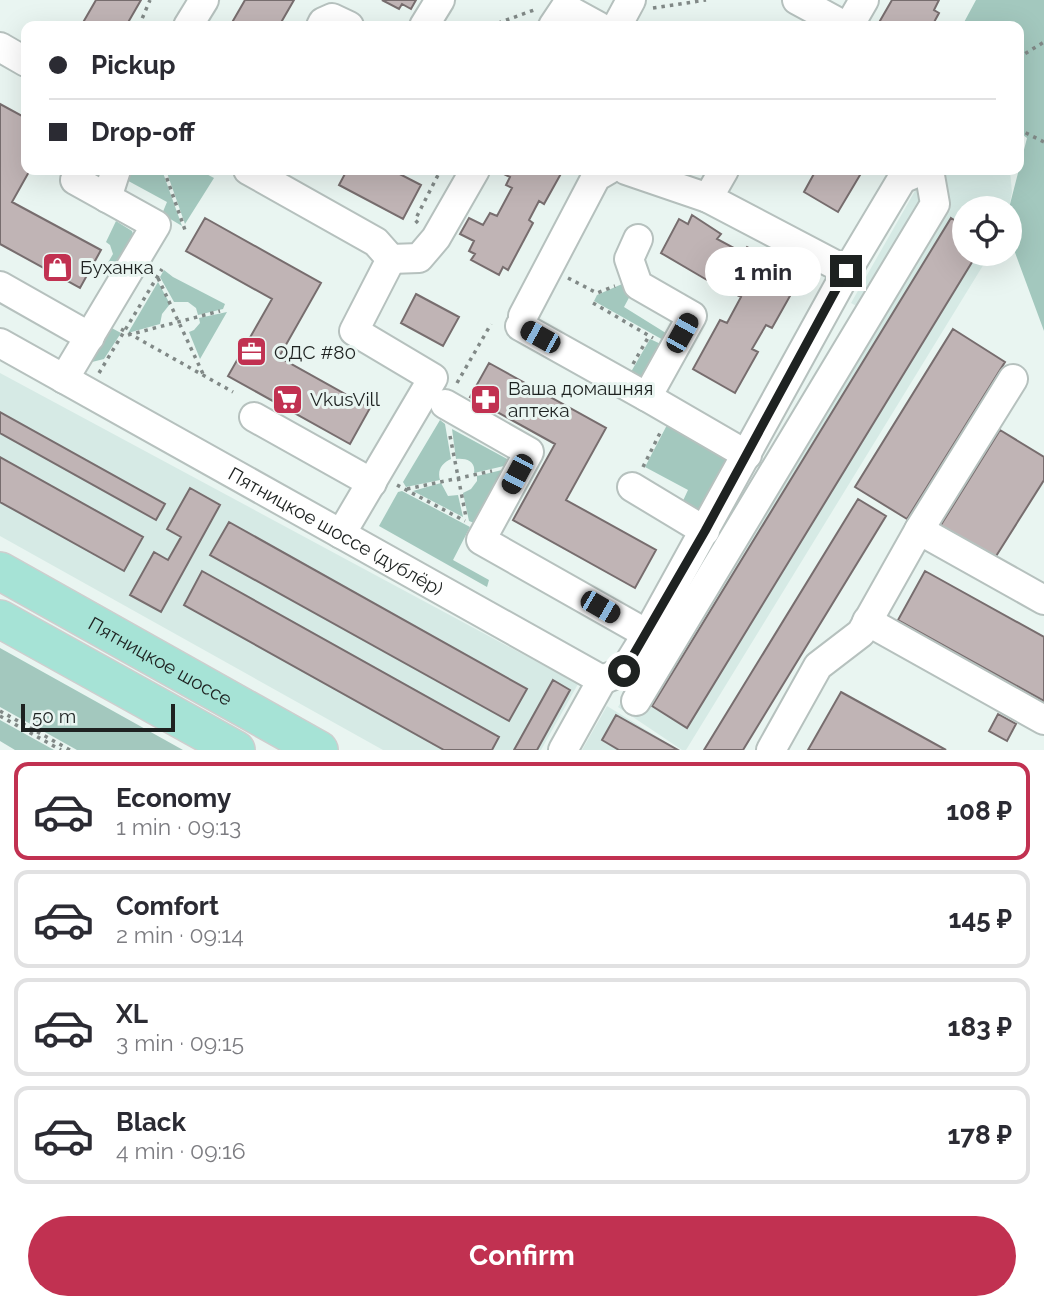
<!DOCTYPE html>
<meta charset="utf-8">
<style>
:root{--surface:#fff;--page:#f7f7f7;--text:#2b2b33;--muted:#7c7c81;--line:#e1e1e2;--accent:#c13151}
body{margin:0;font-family:Raleway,sans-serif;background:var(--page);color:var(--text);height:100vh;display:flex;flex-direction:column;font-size:26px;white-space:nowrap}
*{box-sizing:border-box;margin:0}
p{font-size:23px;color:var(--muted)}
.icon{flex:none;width:38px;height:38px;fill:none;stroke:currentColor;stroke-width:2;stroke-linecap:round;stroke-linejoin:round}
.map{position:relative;height:750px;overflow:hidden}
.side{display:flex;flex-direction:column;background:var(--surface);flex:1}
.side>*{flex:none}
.guide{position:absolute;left:21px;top:21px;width:1003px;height:154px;border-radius:14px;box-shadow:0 7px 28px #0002;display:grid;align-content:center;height:154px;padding:0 28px;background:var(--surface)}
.fabs{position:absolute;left:952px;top:196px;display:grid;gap:14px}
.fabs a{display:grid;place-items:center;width:70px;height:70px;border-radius:50%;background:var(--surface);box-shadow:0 7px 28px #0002;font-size:35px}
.scale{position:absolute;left:21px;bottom:18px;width:154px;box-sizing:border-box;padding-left:7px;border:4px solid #1e2221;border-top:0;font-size:19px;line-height:24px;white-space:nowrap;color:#1e2221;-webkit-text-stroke:5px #e9f5f1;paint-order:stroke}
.end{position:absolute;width:32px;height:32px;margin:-16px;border:9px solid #1e2221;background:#fff;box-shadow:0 0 0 4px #fff}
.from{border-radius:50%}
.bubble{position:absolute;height:49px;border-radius:24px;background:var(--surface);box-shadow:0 7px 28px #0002;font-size:23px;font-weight:700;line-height:49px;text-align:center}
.car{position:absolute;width:21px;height:42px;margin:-21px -10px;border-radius:9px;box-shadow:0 0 5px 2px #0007;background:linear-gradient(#222 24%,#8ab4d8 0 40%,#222 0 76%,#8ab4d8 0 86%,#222 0)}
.guide b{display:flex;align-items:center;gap:24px;height:66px;font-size:26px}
.guide b+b{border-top:2px solid var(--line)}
.guide i{width:18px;height:18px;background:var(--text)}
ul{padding:12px 0 0;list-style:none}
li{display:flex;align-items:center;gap:21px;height:98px;margin:0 14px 10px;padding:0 14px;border:4px solid var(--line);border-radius:14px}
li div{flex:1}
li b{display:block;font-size:26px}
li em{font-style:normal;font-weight:700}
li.current{border-color:var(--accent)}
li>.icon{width:63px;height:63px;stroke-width:1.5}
.action{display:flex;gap:14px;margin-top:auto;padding:14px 28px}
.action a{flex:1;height:80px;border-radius:42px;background:var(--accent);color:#fff;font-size:28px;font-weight:700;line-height:80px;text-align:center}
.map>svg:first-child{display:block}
.built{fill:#d6eae5}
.green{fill:#a3c8be}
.building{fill:#c0b4b5;stroke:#776d6e;stroke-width:2}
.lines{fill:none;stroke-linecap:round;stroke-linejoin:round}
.minor-casing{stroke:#b6c1be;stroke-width:32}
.major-casing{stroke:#cecece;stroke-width:40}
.path{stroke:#818987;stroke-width:3.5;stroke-dasharray:3.5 5;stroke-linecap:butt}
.minor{stroke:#fff;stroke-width:28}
.major{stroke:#a6e3d6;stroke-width:37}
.route{stroke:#1e2221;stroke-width:9}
.labels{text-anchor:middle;stroke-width:6;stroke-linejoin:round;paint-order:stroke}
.poi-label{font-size:19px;fill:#1e2221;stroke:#e9f5f1;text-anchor:start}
.street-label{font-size:19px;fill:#1e2221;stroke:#e9f5f1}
</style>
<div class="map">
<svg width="1044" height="750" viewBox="0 0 1044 750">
<rect width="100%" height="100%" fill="#e9f5f1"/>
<!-- built -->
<path class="built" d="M927 170H1010L1012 192 1009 208H964V254H990L686 750H682L618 707 862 309 851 303Z
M0 373 578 684 541 750H383L0 536Z
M607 706 679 750H582Z"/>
<!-- green -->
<path class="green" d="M976 0H1044V331L1010 239 1009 208 1027 138 1019 132 1018 26H962Z
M124 170H162L182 226 162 214 167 202 121 177Z
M166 170H199L214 178 185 224Z
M116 221 132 231 133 234 113 270 106 266 113 254 110 245 106 242Z
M164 270 173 277 225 304 223 309 198 315 196 308 188 302H174L160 277Z
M629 281 631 294 624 307 669 335 665 341 594 301 597 295Z
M158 282 170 304 162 314 160 324 128 333Z
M227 312 200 359 189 332 194 330 200 323 199 318Z
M106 325 121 333 104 359 88 363Z
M650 339 663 345 644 379 628 377Z
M440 420 445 424 451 459C442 463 437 470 440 480L406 487 403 482Z
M667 425 724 457 727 462 700 511 681 505 688 490 645 467Z
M452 429 509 460 504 466 474 473C476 461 466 458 456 459Z
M502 470 505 471 474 523 469 521 463 493 471 489 477 481V476Z
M441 483 448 496 458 495 463 517 413 491Z
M402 491 470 527 453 560 489 580 487 587 379 526 398 492Z
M0 648 183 750H77L0 707Z
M0 720 54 750H15L0 741Z"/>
<!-- building -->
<path class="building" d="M96 0H141L126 26H81Z
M245 0H294L279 26H230Z
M382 0H416L411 9 402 4 399 9Z
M892 0H939L934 10 939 13 932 26H877Z
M0 104 26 118V170H30L12 202 101 250 80 288 0 244Z
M347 170H392L421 185 403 219 339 185Z
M496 170H563L544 204 539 201 529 220 533 223 508 270 503 267 499 275 471 260 475 254 469 251 474 241 460 234 469 218 483 225 490 213 497 216 512 188 506 185 510 177Z
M816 170H863L838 212 804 192Z
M692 215 721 234 717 239 743 253 747 247 795 273 784 293 790 296 772 328 766 325 752 349 758 352 735 393 693 369 720 320 727 323 741 297 733 293 736 289 710 275 707 280 661 253 679 219 688 224Z
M205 218 321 283 279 357 370 408 350 444 228 376 272 299 186 251Z
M951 218 964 226V254H977L687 728 652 706Z
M416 294 459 317 443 346 401 323Z
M953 329 1005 362 907 519 855 487Z
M489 363 606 428 566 500 656 550 635 588 513 520 555 444 470 397Z
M0 412 165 504 156 520 0 433Z
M1000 430 1044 457V480L993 561 939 528Z
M0 457 143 537 124 571 0 502Z
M190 488 220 505 161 612 130 595 154 552 168 560 181 537 167 529Z
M858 499 886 516 743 750H704Z
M229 522 527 689 509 721 210 555Z
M202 571 499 737 492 750H444L184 605Z
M925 571 1044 637V701L898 620Z
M553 680 570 690 537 750H514Z
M841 692 946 750H808Z
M998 714 1016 724 1007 741 989 731Z
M616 715 678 750H619L602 740Z"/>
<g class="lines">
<defs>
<g id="minor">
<path d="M797 0 845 26"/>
<path d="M188 26 204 0"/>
<path d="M321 26 323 22 332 18 349 26"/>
<path d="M424 26 440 0"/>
<path d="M553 26 565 8 598 26"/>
<path d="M617 26 631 0"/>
<path d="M849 26 864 0"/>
<path d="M0 47 26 62"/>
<path d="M248 170 376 242 391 259 354 331 433 378 341 534"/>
<path d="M626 170 708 198"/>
<path d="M107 198 116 170"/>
<path d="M638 239 629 259 638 285 692 316 647 397 747 455"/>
<path d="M391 259 419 258 436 238 475 170"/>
<path d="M847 271 902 179 923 170"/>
<path d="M0 286 90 337"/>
<path d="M523 316 596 177 608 170"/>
<path d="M520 326 647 397"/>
<path id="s1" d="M0 343 602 680"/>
<path d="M64 379 156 225 75 180 81 170"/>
<path d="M445 404 529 452 481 540 647 634"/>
<path d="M254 417 372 483"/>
<path d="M632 487 705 531"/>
<path d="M919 530 1013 379"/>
<path d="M867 621 1044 720"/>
<path d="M602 680 624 671 647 634 847 271 708 198 724 170"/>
<path d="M636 701 935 204 929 170"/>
<path d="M563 750 602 680"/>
<path d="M771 750 818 666 861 633 919 530 1044 600"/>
</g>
<g id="major">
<path id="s2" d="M0 571 319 750"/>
<path d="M0 619 236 750"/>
</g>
</defs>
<!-- minor casing -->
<use href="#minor" class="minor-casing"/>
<!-- major casing -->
<use href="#major" class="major-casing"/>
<!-- path -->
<path class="path" d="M653 8 706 0
M139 26 150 0
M490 26 534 10
M1018 58 1044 42
M1018 129 1044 142
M164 170 185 230
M418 223 415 220 438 175
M158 278 204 376
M568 278 597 293 615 286
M593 303 653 338
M121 329 233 392
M128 335 220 311
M633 364 649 336
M99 373 162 269
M457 383 491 324
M450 436 466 517
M643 467 660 433
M397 485 465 521
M407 489 492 471
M0 711 70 750
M0 716 61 750"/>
<!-- minor -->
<use href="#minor" class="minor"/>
<!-- major -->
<use href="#major" class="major"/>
</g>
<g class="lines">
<!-- route -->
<path class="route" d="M624 671 705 531 846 271"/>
</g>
<!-- icons -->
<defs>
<symbol id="shop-square" viewBox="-11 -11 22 22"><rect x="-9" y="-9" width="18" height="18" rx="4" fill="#c13151" stroke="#e9f5f1"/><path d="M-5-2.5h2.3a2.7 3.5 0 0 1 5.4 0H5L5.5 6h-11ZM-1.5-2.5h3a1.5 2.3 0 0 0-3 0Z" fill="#fff"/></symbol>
<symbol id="office-square" viewBox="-11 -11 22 22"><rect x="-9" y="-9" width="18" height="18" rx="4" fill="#c13151" stroke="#e9f5f1"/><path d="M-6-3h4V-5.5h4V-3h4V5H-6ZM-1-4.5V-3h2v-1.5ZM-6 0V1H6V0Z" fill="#fff"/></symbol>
<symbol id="supermarket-square" viewBox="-11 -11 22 22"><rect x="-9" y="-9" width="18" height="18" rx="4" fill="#c13151" stroke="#e9f5f1"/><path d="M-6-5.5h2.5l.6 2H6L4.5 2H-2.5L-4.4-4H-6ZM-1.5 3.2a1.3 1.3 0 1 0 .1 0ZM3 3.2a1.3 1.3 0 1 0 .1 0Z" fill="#fff"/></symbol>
<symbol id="pharmacy-square" viewBox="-11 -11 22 22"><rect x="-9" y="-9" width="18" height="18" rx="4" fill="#c13151" stroke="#e9f5f1"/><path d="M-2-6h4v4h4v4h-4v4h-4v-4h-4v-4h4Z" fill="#fff"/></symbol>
</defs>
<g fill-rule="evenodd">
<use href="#shop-square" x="40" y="250" width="35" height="35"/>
<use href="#office-square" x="234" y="334" width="35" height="35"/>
<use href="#supermarket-square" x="270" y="382" width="35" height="35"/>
<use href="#pharmacy-square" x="468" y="382" width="35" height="35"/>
</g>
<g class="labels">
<!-- poi labels -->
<g class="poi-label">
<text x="80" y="274">Буханка</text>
<text x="274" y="359">ОДС #80</text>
<text x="508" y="395">Ваша домашняя<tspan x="508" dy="22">аптека</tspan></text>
<text x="310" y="406">VkusVill</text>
</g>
<!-- street labels -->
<g class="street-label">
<text dy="7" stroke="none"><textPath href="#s1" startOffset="385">Пятницкое шоссе (дублёр)</textPath></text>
<text dy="7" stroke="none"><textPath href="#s2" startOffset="184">Пятницкое шоссе</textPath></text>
</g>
</g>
</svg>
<div class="fabs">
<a><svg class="icon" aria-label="locate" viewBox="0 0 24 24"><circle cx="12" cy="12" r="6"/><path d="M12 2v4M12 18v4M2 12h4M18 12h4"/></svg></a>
</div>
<div class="scale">50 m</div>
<i class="end from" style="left:624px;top:671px"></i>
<i class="end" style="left:846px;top:271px"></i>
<div class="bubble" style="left:705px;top:247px;width:116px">1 min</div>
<i class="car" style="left:682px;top:333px;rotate:29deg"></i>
<i class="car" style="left:540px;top:337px;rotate:299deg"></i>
<i class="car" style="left:517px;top:474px;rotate:208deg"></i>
<i class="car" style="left:600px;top:607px;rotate:120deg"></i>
<div class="guide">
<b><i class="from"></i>Pickup</b>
<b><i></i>Drop-off</b>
</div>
</div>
<section class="side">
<ul>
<li class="current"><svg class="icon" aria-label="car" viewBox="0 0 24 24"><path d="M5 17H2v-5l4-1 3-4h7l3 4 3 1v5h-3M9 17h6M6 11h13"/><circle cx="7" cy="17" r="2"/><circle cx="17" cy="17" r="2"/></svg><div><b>Economy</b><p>1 min · 09:13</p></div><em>108 ₽</em></li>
<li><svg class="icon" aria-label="car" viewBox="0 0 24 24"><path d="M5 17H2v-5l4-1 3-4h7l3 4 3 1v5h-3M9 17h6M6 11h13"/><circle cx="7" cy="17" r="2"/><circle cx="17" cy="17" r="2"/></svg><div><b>Comfort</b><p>2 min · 09:14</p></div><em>145 ₽</em></li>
<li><svg class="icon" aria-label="car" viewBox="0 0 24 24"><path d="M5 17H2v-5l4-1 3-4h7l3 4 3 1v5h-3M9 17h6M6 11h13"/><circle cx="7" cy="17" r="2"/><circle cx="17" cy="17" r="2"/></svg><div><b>XL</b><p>3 min · 09:15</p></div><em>183 ₽</em></li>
<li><svg class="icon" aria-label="car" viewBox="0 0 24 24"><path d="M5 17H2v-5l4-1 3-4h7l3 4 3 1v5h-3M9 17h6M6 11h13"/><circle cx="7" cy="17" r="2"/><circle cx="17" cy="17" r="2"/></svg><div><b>Black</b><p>4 min · 09:16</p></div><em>178 ₽</em></li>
</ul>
<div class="action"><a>Confirm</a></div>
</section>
